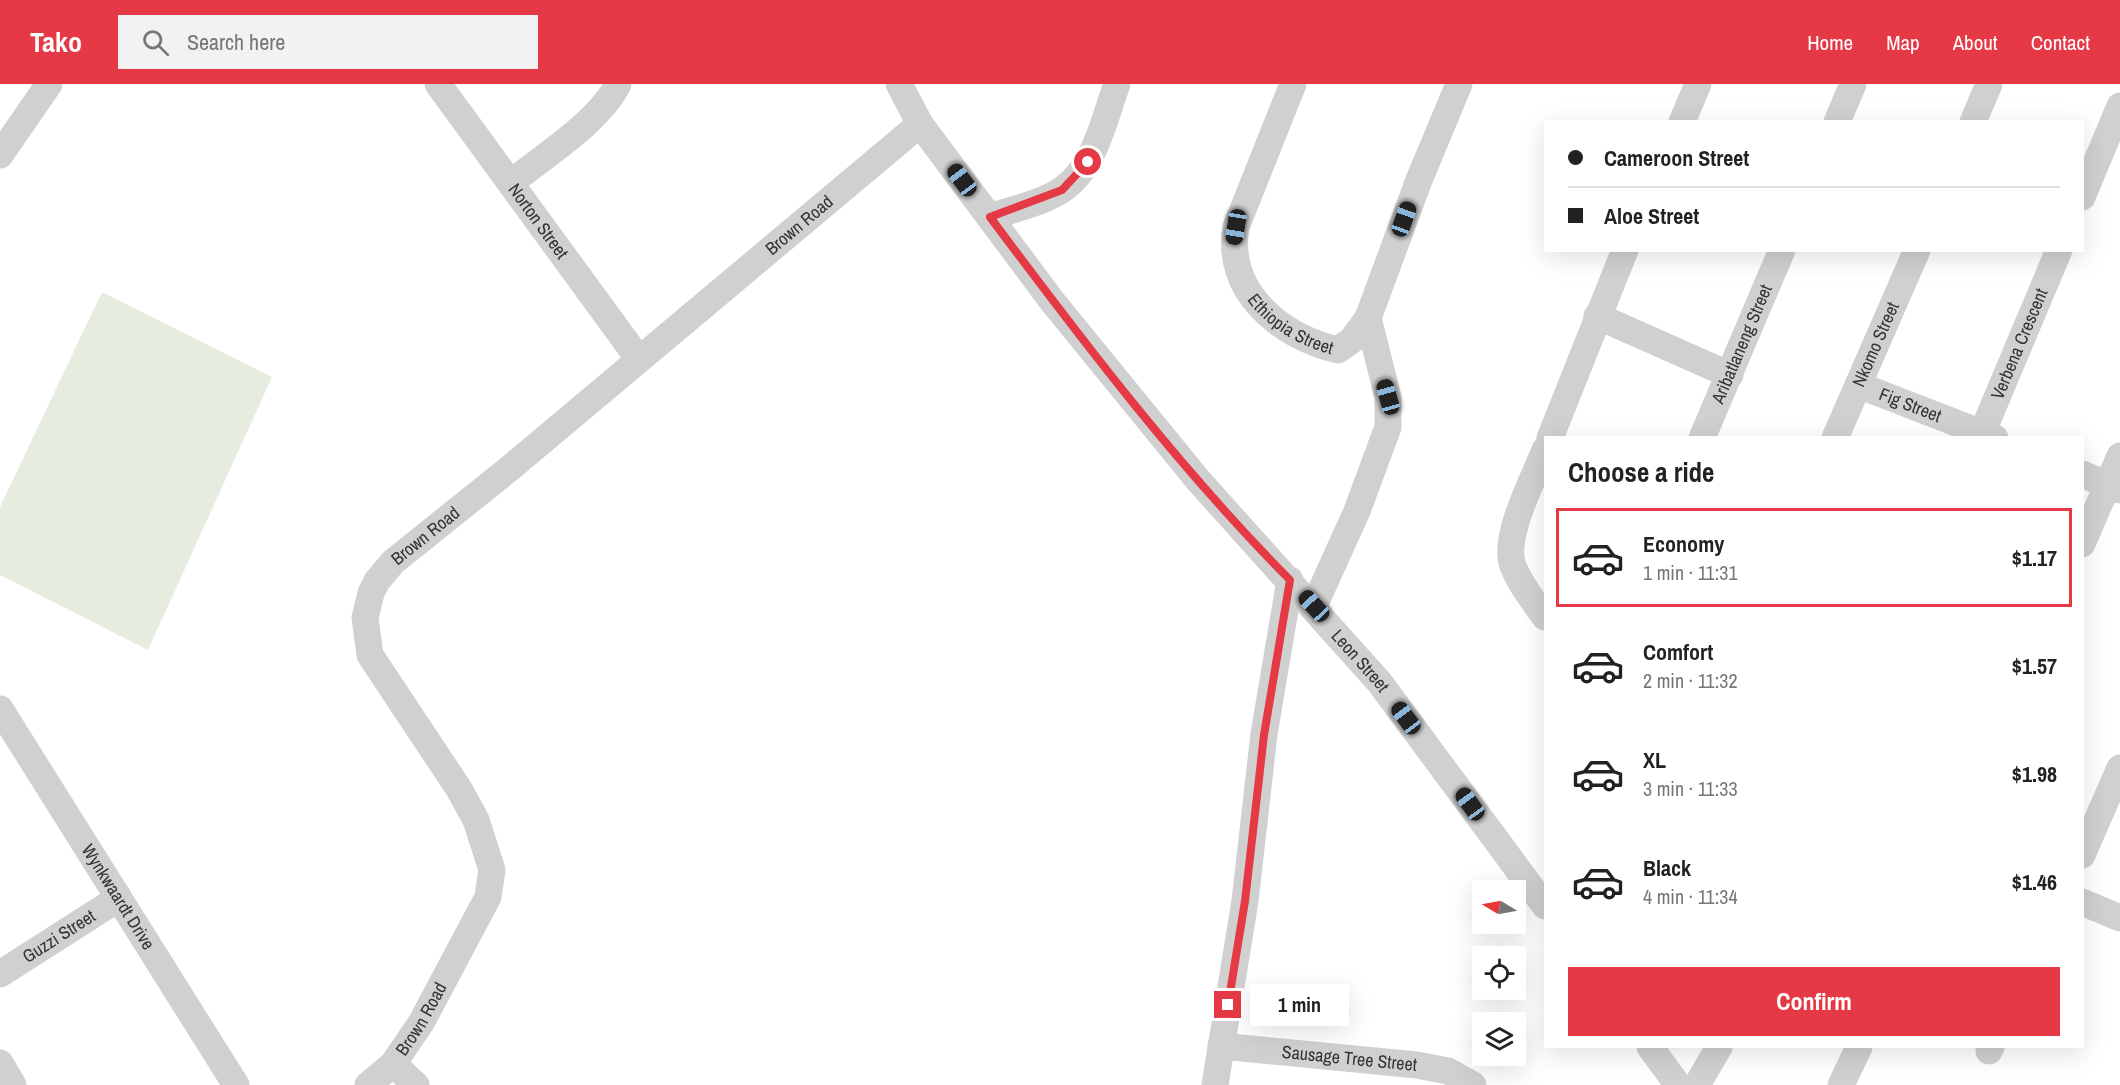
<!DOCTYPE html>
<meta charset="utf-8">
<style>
:root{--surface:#fff;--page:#f2f2f2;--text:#222;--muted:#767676;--line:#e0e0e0;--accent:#e63946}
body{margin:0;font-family:"Archivo Narrow",sans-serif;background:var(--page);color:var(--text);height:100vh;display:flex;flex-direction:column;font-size:22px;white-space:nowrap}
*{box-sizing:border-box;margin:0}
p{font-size:20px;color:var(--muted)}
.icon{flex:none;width:33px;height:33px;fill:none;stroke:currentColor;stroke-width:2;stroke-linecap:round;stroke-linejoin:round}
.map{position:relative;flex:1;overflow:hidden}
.panel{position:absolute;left:1544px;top:352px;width:540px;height:612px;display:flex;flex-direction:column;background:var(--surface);border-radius:0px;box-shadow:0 6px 24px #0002}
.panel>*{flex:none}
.top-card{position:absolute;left:1544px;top:36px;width:540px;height:132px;border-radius:0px;box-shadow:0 6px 24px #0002;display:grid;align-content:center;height:132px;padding:0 24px;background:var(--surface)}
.needle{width:39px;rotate:280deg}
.controls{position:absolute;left:1472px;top:796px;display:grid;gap:12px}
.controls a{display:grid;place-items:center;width:54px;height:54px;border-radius:0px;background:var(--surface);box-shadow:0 6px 24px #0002;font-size:30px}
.end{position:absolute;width:27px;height:27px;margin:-14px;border:8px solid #e63946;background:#fff;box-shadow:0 0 0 3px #fff}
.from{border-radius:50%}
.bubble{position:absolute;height:42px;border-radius:0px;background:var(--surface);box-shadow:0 6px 24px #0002;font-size:20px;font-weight:800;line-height:42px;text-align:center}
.car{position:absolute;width:18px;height:36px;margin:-18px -9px;border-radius:8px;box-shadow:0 0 4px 2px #0007;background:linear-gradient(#222 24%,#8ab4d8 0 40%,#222 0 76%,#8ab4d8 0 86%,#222 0)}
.top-card b{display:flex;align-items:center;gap:21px;height:57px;font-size:22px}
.top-card b+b{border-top:2px solid var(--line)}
.top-card i{width:15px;height:15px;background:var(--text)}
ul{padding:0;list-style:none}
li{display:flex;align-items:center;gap:18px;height:99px;margin:0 12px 9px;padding:0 12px;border:3px solid transparent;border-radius:0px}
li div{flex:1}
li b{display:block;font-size:22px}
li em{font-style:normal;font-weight:800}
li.current{border-color:var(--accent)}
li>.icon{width:54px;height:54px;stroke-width:1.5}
h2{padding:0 24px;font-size:27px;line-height:72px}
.button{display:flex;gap:12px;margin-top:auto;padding:12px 24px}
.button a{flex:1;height:69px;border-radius:0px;background:var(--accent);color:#fff;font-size:24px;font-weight:800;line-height:69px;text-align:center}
header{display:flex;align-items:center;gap:36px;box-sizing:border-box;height:84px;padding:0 30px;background:var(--accent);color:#fff}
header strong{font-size:28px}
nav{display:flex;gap:33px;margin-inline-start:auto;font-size:21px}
.search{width:420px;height:54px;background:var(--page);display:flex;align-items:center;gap:15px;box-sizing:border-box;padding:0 21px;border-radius:0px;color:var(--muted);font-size:22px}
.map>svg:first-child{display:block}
.green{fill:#e6ecdf}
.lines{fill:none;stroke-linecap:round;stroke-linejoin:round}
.minor{stroke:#d0d0d0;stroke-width:27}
.route{stroke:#e63946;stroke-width:8}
.labels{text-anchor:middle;stroke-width:6;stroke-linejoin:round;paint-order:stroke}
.street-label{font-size:18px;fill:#333;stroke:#fff}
</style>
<header>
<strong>Tako</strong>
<div class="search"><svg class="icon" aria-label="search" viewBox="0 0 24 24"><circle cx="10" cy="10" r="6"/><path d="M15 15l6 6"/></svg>Search here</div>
<nav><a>Home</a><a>Map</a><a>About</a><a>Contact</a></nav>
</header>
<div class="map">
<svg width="2120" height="1001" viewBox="0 0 2120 1001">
<rect width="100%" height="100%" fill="#fff"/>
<!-- green -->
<path class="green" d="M102 208 272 293 148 566 0 491V423Z"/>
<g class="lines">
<!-- minor -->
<g class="minor">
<path id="s1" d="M438 0 638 274"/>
<path id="s2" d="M899 0 920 40 1052 217 1198 396 1380 599 1545 822"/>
<path id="s3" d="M1293 0 1236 143C1225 208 1280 252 1338 266L1352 256 1368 234 1419 96 1459 0"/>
<path d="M1682 38 1698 0"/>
<path d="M1837 38 1853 0"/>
<path d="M1973 38 1989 0"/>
<path d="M0 71 49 0"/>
<path d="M512 98C545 71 599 38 618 0"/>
<path d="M2082 113 2120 22"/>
<path d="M990 133C1013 125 1043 119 1063 105 1095 83 1104 35 1117 0"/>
<path d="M1597 232 1730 291"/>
<path id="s4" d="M1858 301 1995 354"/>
<path d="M1550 354 1625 166"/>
<path id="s5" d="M1702 354 1782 166"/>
<path id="s6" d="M1835 354 1917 166"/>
<path id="s7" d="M1980 354 2059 166"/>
<path d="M1545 366C1534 394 1502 453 1513 482 1520 500 1534 518 1545 533"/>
<path d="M2082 390 2120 406"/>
<path d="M2082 460 2120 372"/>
<path d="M1314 522 1357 427 1388 343V313L1368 234"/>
<path id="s8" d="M0 625 236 1001"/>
<path d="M2082 771 2120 684"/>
<path d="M2082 818 2120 834"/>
<path id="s9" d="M0 890 119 814"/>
<path id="s10" d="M1221 962 1417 981 1448 987 1473 1001"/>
<path d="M1650 963 1678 1001"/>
<path d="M1989 967 1991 963"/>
<path d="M0 979 13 1001"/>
<path d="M393 980 416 1001"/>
<path id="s11" d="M368 1001 393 980 421 939 488 813 492 786 476 736 459 705 370 571 365 534 371 509 377 497 393 478 509 385 920 40"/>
<path d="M1215 1001 1245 817 1264 650 1290 496"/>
<path d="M1697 1001 1719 963"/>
<path d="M1841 1001 1859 963"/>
</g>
</g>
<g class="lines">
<!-- route -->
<path class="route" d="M1088 78 1062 106 990 133C1084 259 1180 385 1290 496L1264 651 1245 817 1228 921"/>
</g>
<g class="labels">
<!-- street labels -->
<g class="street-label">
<text dy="6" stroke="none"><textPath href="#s1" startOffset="170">Norton Street</textPath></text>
<text dy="6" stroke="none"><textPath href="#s11" startOffset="1130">Brown Road</textPath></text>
<text dy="6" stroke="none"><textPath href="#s3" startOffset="276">Ethiopia Street</textPath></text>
<text dy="6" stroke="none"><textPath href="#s5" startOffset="102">Aribatlaneng Street</textPath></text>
<text dy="6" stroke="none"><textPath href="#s6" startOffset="102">Nkomo Street</textPath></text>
<text dy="6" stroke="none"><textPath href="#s7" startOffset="102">Verbena Crescent</textPath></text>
<text dy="6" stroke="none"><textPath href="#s4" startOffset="56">Fig Street</textPath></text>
<text dy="6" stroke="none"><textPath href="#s11" startOffset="644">Brown Road</textPath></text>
<text dy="6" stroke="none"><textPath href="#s2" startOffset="740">Leon Street</textPath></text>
<text dy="6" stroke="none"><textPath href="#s8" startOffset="222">Wynkwaardt Drive</textPath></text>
<text dy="6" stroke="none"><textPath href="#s9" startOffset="70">Guzzi Street</textPath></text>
<text dy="6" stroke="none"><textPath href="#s11" startOffset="86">Brown Road</textPath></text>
<text dy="6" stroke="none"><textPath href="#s10" startOffset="129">Sausage Tree Street</textPath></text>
</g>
</g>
</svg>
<div class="controls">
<a><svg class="needle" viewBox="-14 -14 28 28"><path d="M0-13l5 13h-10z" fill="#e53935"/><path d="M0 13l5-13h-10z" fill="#767676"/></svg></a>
<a><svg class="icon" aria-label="locate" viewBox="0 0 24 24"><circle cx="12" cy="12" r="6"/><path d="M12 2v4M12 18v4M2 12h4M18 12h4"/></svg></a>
<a><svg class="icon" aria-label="layers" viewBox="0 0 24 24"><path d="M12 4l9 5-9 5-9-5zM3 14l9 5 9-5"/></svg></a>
</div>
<i class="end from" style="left:1088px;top:78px"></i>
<i class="end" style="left:1228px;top:921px"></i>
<div class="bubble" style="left:1250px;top:900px;width:99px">1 min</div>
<i class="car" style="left:962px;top:96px;rotate:323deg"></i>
<i class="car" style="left:1404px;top:135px;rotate:20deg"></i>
<i class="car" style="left:1236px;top:143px;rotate:189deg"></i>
<i class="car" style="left:1388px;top:313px;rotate:344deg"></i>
<i class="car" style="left:1314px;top:522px;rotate:317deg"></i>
<i class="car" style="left:1406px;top:634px;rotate:323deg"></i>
<i class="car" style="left:1470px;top:720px;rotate:324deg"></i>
<div class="top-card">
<b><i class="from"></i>Cameroon Street</b>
<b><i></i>Aloe Street</b>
</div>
<section class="panel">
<h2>Choose a ride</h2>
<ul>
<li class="current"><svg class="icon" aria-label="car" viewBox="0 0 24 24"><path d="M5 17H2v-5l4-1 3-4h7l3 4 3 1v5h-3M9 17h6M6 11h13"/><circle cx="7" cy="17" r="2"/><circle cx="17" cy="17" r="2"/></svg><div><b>Economy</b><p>1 min · 11:31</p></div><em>$1.17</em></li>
<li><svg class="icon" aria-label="car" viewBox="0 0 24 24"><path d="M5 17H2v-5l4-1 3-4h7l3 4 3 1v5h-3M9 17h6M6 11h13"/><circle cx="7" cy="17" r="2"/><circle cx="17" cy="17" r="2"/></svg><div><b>Comfort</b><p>2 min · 11:32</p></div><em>$1.57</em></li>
<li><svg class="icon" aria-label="car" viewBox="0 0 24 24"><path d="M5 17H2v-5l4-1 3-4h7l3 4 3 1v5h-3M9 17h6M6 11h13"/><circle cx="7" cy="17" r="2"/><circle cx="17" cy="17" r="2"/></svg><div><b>XL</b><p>3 min · 11:33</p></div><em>$1.98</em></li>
<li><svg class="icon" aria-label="car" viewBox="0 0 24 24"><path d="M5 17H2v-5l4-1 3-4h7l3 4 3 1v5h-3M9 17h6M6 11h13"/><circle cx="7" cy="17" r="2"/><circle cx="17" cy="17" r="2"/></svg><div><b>Black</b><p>4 min · 11:34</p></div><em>$1.46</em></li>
</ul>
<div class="button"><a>Confirm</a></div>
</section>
</div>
